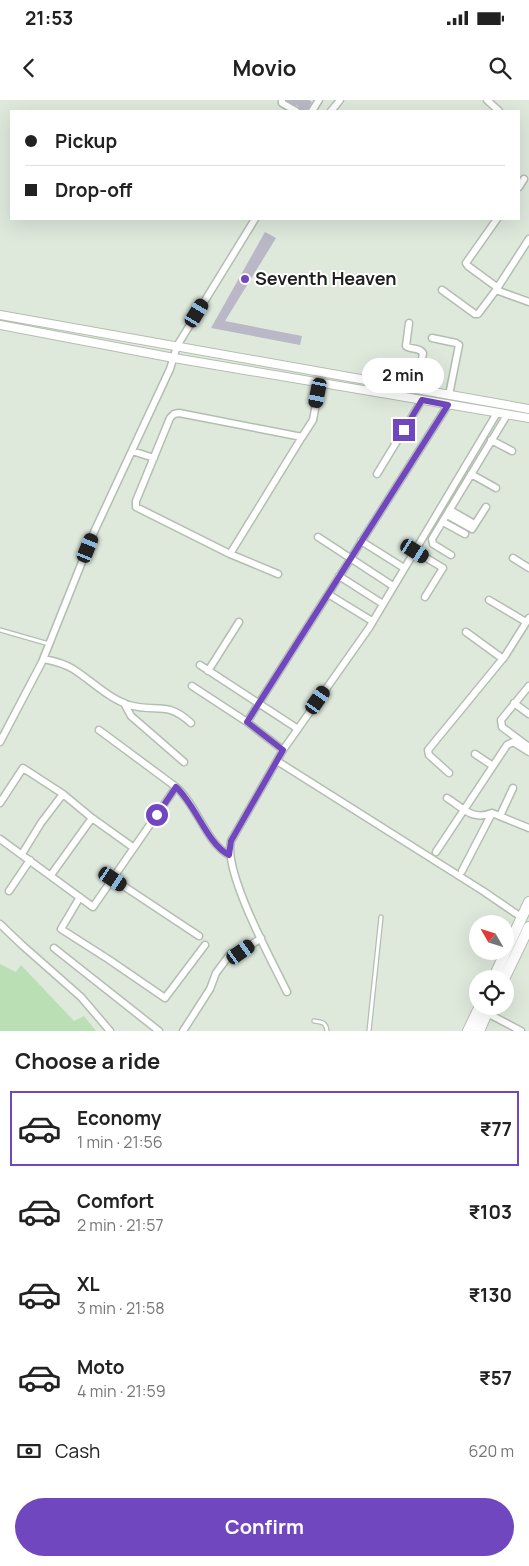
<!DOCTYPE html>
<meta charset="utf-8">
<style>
:root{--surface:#fff;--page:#f6f6f6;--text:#222;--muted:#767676;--line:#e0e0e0;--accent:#7147bf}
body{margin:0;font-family:Manrope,sans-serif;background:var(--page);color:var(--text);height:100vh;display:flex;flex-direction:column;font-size:19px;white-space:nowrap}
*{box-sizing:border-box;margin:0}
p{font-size:16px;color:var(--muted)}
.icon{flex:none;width:28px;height:28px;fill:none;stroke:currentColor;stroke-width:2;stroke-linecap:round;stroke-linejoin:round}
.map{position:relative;height:931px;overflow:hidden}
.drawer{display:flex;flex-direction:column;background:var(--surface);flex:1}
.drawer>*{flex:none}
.hud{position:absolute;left:10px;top:10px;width:510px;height:110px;border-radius:0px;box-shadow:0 5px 20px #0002;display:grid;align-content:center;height:110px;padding:0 15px;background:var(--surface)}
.needle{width:32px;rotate:309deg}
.controls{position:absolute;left:469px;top:815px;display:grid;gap:10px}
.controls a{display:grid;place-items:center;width:45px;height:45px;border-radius:50%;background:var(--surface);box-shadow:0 5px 20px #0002;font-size:25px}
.end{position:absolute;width:22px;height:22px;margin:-11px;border:6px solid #7147bf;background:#fff;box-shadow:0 0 0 2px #fff}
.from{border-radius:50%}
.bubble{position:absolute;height:35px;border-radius:18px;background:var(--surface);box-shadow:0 5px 20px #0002;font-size:16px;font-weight:700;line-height:35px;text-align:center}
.car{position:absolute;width:15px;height:30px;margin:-15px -8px;border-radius:6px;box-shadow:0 0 4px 1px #0007;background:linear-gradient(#222 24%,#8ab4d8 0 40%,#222 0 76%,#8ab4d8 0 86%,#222 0)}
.hud b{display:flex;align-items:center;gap:18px;height:48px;font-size:19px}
.hud b+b{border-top:1px solid var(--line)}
.hud i{width:12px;height:12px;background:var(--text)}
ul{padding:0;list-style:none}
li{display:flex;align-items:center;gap:15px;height:75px;margin:0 10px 8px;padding:0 5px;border:2px solid transparent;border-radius:0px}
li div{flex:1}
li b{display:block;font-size:19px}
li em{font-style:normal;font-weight:700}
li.on{border-color:var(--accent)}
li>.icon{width:45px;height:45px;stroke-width:1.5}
h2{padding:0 15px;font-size:22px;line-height:60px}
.pay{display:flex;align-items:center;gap:12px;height:55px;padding:0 15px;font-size:19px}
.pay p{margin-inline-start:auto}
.primary-button{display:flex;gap:10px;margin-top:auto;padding:10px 15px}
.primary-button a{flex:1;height:58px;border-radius:30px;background:var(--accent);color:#fff;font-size:20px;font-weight:700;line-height:58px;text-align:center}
.status{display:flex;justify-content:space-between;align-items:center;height:35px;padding:0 25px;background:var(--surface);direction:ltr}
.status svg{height:14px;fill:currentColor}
header{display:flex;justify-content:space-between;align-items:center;height:65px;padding:0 15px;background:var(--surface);font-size:22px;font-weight:700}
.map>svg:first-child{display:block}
.green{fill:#badfb4}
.building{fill:#bab7c6}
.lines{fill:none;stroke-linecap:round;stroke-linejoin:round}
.service-casing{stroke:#b3beb1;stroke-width:5.5}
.minor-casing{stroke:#b3beb1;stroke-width:9}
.tertiary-casing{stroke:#b3beb1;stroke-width:10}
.primary-casing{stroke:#b3beb1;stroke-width:12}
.service{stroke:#fff;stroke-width:3}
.minor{stroke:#fff;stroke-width:6}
.tertiary{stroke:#fff;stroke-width:8}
.primary{stroke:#fff;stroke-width:10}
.route{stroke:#7147bf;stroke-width:6}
.poi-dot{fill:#7147bf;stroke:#fff;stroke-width:2}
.labels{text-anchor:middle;stroke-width:4;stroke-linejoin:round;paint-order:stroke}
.poi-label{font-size:18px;font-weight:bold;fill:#1e221d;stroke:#fff;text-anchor:start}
</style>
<div class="status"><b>21:53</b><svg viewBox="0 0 49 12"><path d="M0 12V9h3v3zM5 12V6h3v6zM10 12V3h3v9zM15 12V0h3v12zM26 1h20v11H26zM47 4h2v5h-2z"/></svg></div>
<header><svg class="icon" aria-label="back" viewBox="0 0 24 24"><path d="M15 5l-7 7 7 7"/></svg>Movio<svg class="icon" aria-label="search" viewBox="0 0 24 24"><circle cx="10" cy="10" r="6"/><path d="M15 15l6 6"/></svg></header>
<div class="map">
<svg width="529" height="931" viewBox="0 0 529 931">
<rect width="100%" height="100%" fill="#dee9dc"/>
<!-- green -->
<path class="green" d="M0 864 16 872 21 865 74 921 84 916 96 931H0Z"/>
<!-- building -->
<path class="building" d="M287 0H309L312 2 307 11H298L297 10 299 7 296 5 294 8 285 3Z
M265 132 276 138 225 221 302 236 300 245 211 228Z"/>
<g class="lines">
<defs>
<path id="service" d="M0 530 49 544
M314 921C322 922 326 922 327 931
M369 931 381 817"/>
<path id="minor" d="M282 0V3L296 11
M487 0 499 11
M312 11 319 0
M331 11 340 0
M519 87 524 79
M497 119 466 163 468 166 498 188
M442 190 475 214H478L496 190 529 139
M496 190 529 202
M409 223 406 246C411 250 419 247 423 253L416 289
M432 238 456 243 459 245 449 295
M302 337 179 313 174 314 170 318 136 401V407L230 454 302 337 313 320 320 282
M491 340 512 351
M132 351 154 358
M377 374 422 300
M471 374 496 388
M450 410 471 422
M447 415 472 429 486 407
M443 422 465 434
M318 437 393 486
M361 441 404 468
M415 451 443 468 425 497
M230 454 278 474
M451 455 433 444 432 439 507 315
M513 458 529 468
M339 476 383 504
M328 494 372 521
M489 500 526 522
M466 532 503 559
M44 559C54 561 65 564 73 569 92 581 108 598 129 605 157 613 166 600 191 623
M200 565 298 629
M208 571 239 522
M192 586 247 622 283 650
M529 586 501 620 502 627 529 647
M124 603 131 616 184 662
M514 603 529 614
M247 622 448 305
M99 630 176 687
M0 642 42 562 94 432 170 269 177 246 255 119
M475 654 493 666
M277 661 483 791 521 817
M449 673 429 655 428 650 505 556 529 518
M447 698C463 708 472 721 492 713
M0 703 23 668 63 694
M500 716 513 688
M92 718 134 748
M0 739 93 807 176 687C197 705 206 743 229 755
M436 752 507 645 513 642 529 652
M22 754 41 723 63 694 92 718 51 775
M462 771 492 713 529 728
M113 779 199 836
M9 791 30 760
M80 797 61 829 108 859 165 898 205 845
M0 824 22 845 81 897 110 931
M54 848 159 931
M287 892C272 861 223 772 231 741L283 650 369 528 497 313
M487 913 521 931
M183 931 210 889 216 873 231 853 241 852 261 838"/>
<path id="tertiary" d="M0 215 529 309
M0 225 174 258 529 318"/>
<path id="primary" d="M493 879 529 802
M504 879 529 827
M468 931 480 906
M479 931 490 906"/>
</defs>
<!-- service casing -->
<use href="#service" class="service-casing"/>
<!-- minor casing -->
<use href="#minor" class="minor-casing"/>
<!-- tertiary casing -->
<use href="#tertiary" class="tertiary-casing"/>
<!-- primary casing -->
<use href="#primary" class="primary-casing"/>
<!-- service -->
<use href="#service" class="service"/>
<!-- minor -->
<use href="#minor" class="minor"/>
<!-- tertiary -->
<use href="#tertiary" class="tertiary"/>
<!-- primary -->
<use href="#primary" class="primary"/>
</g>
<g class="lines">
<!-- route -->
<path class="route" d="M157 715 176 687C196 705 207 744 229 755L231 741 283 650 247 622 448 305 422 300 404 330"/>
</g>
<!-- markers -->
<circle class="poi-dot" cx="245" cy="179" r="5"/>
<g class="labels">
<!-- poi labels -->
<g class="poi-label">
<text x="255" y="185">Seventh Heaven</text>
</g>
</g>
</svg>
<div class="controls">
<a><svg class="needle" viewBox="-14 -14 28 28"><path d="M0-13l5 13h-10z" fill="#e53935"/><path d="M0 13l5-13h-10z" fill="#767676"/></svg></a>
<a><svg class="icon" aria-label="locate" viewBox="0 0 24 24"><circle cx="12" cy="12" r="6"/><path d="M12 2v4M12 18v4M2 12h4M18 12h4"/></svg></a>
</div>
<i class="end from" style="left:157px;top:715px"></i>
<i class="end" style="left:404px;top:330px"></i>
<div class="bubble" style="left:362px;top:258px;width:82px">2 min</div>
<i class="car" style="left:197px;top:213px;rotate:31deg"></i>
<i class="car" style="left:318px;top:293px;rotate:191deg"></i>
<i class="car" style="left:88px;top:448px;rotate:22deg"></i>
<i class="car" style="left:415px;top:451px;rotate:122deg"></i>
<i class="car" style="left:318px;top:600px;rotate:35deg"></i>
<i class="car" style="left:113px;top:779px;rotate:124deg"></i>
<i class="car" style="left:241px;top:852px;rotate:55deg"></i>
<div class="hud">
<b><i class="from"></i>Pickup</b>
<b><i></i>Drop-off</b>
</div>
</div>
<section class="drawer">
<h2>Choose a ride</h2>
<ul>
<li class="on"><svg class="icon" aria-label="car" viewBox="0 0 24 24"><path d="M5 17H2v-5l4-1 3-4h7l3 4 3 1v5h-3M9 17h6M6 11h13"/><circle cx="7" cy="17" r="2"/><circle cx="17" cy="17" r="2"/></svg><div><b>Economy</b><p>1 min · 21:56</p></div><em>₹77</em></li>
<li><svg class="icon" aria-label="car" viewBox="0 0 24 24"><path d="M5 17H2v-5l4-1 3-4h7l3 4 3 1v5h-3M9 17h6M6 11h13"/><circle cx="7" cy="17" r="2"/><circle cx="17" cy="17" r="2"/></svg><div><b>Comfort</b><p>2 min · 21:57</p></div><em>₹103</em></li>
<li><svg class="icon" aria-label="car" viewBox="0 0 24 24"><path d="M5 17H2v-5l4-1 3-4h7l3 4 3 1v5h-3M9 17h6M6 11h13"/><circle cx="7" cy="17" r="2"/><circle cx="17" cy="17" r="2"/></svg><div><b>XL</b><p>3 min · 21:58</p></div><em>₹130</em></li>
<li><svg class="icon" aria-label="car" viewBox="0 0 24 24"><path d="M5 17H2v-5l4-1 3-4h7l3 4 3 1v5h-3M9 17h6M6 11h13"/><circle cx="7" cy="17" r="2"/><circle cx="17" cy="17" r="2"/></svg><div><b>Moto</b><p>4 min · 21:59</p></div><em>₹57</em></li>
</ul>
<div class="pay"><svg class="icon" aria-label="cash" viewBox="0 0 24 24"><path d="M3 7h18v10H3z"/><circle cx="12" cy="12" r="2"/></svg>Cash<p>620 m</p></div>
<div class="primary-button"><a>Confirm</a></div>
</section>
